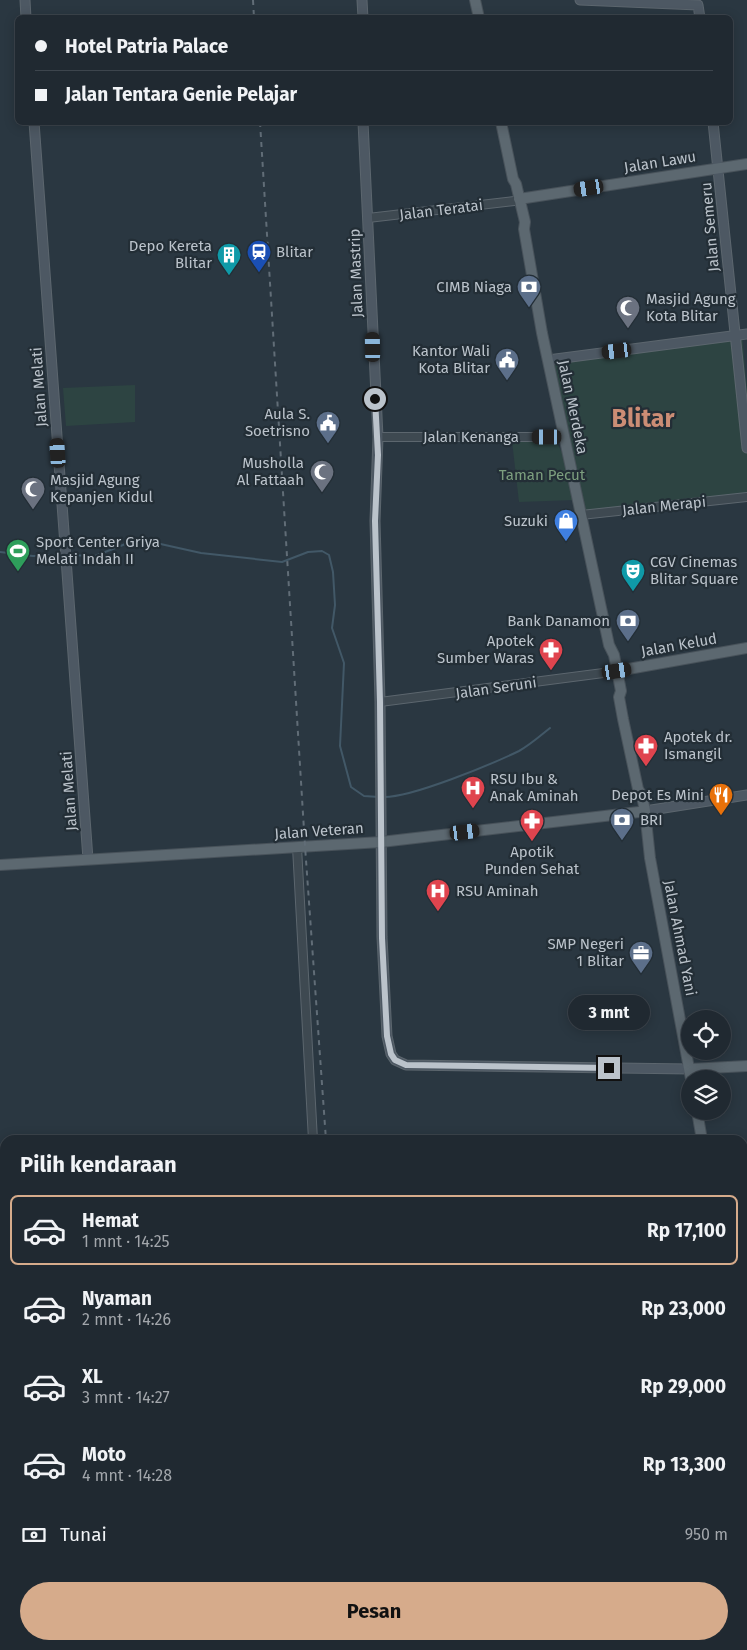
<!DOCTYPE html>
<html lang="id">
<meta charset="utf-8">
<style>
:root{--surface:#202931;--page:#283139;--text:#f1f3f6;--muted:#a2a6ab;--line:#3d454d;--accent:#d6ab8b}
body{margin:0;font-family:"Fira Sans",sans-serif;background:var(--page);color:var(--text);height:100vh;display:flex;flex-direction:column;font-size:19px;white-space:nowrap}
*{box-sizing:border-box;margin:0}
p{font-size:16px;color:var(--muted)}
.icon{flex:none;width:28px;height:28px;fill:none;stroke:currentColor;stroke-width:2;stroke-linecap:round;stroke-linejoin:round}
.map{position:relative;flex:1;overflow:hidden}
.drawer{position:absolute;left:0px;top:1135px;width:748px;height:515px;display:flex;flex-direction:column;background:var(--surface);border-radius:15px 15px 0 0;box-shadow:0 2px 12px #0003,0 0 0 1px var(--line)}
.drawer>*{flex:none}
.banner{position:absolute;left:15px;top:15px;width:718px;height:110px;border-radius:8px;box-shadow:0 2px 12px #0003,0 0 0 1px var(--line);display:grid;align-content:center;height:110px;padding:0 20px;background:var(--surface)}
.controls{position:absolute;left:681px;top:1010px;display:grid;gap:10px}
.controls a{display:grid;place-items:center;width:50px;height:50px;border-radius:50%;background:var(--surface);box-shadow:0 2px 12px #0003,0 0 0 1px var(--line);font-size:25px}
.end{position:absolute;width:22px;height:22px;margin:-11px;border:6px solid #bbc3cb;background:#111;box-shadow:0 0 0 2px #111}
.from{border-radius:50%}
.bubble{position:absolute;height:35px;border-radius:18px;background:var(--surface);box-shadow:0 2px 12px #0003,0 0 0 1px var(--line);font-size:16px;font-weight:700;line-height:35px;text-align:center}
.car{position:absolute;width:15px;height:30px;margin:-15px -8px;border-radius:6px;box-shadow:0 0 4px 1px #0007;background:linear-gradient(#222 24%,#8ab4d8 0 40%,#222 0 76%,#8ab4d8 0 86%,#222 0)}
.banner b{display:flex;align-items:center;gap:18px;height:48px;font-size:19px}
.banner b+b{border-top:1px solid var(--line)}
.banner i{width:12px;height:12px;background:var(--text)}
ul{padding:0;list-style:none}
li{display:flex;align-items:center;gap:15px;height:70px;margin:0 10px 8px;padding:0 10px;border:2px solid transparent;border-radius:8px}
li div{flex:1}
li b{display:block;font-size:19px}
li em{font-style:normal;font-weight:700}
li.selected{border-color:var(--accent)}
li>.icon{width:45px;height:45px;stroke-width:1.5}
h2{padding:0 20px;font-size:22px;line-height:60px}
.pay{display:flex;align-items:center;gap:12px;height:55px;padding:0 20px;font-size:19px}
.pay p{margin-inline-start:auto}
.cta{display:flex;gap:10px;margin-top:auto;padding:10px 20px}
.cta a{flex:1;height:58px;border-radius:30px;background:var(--accent);color:#111;font-size:20px;font-weight:700;line-height:58px;text-align:center}
.map>svg:first-child{display:block}
.green{fill:#2d4442}
.lines{fill:none;stroke-linecap:round;stroke-linejoin:round}
.stream{stroke:#425867;stroke-width:2}
.tertiary-casing{stroke:#5c666e;stroke-width:10}
.secondary-casing{stroke:#5c666e;stroke-width:11}
.primary-casing{stroke:#48525a;stroke-width:12}
.tertiary{stroke:#3e4951;stroke-width:8}
.secondary{stroke:#4d5863;stroke-width:9}
.primary{stroke:#5c6870;stroke-width:10}
.rail{stroke:#616d77;stroke-width:2;stroke-dasharray:5 5;stroke-linecap:butt}
.route{stroke:#bbc3cb;stroke-width:6}
.labels{text-anchor:middle;stroke-width:4.5;stroke-linejoin:round;paint-order:stroke}
.street-label{font-size:15px;fill:#bbc3cb;stroke:#232e36}
.poi-label{font-size:15px;fill:#bbc3cb;stroke:#232e36;text-anchor:end}
.park-label{font-size:15px;fill:#7c9e7e;stroke:#232e36}
.town-label{font-size:25px;font-weight:bold;fill:#cc8d75;stroke:#232e36}
</style>
<div class="map">
<svg width="747" height="1650" viewBox="0 0 747 1650">
<rect width="100%" height="100%" fill="#2a3741"/>
<!-- green -->
<path class="green" d="M742 334 747 390V493L583 513 551 362Z
M135 385V422L66 426 63 388Z
M512 441 549 442 558 445 566 460 575 500 519 502Z"/>
<g class="lines">
<!-- stream -->
<path class="stream" d="M0 552 33 556 63 555
M68 555 95 556 133 541H147L201 553 282 562 308 552 322 551 329 555 333 572 335 605 332 628 344 663 340 746 351 787 364 796 379 797
M383 797C411 798 492 764 519 751 530 745 540 736 550 728"/>
<defs>
<path id="tertiary" d="M368 218 514 201
M378 437H563
M581 515 747 497
M380 702 611 672
M297 847 313 1140
M0 1255H5
M508 1650V1645"/>
<path id="secondary" d="M25 0 26 18
M362 0 363 18
M580 0 698 5 700 18
M34 122 88 859
M363 122 378 437 375 521 380 702 382 937 387 1036 391 1054 395 1060 406 1065 690 1069
M713 122 747 448
M548 360 747 334
M645 811 747 795
M742 1350 747 1355
M0 1399H5"/>
<path id="primary" d="M475 0 479 18
M501 122 513 179 516 184 525 222 524 229 542 333 609 645 614 655 621 691 619 697 623 719 638 789 642 796 645 811 650 858 691 1079
M519 199 747 164
M617 671 747 648
M0 865 381 842 639 812
M690 1069 747 1066
M697 1111 702 1140
M742 1360 747 1385"/>
</defs>
<!-- tertiary casing -->
<use href="#tertiary" class="tertiary-casing"/>
<!-- secondary casing -->
<use href="#secondary" class="secondary-casing"/>
<!-- primary casing -->
<use href="#primary" class="primary-casing"/>
<!-- tertiary -->
<use href="#tertiary" class="tertiary"/>
<!-- secondary -->
<use href="#secondary" class="secondary"/>
<!-- primary -->
<use href="#primary" class="primary"/>
<!-- rail -->
<path class="rail" d="M253 0 254 18
M260 122 305 846 326 1140
M225 126V122
M672 1645 677 1650"/>
</g>
<g class="lines">
<!-- route -->
<path class="route" d="M375 399 378 455 375 521 380 702 382 938 387 1036 391 1054 395 1060 406 1065 609 1068"/>
</g>
<!-- icons -->
<defs>
<symbol id="station-pin" viewBox="-11 -11 22 30"><path d="M0 17L-7.5 6A9.5 9.5 0 1 1 7.5 6Z" fill="#1a4fb4" stroke="#232e36"/><path d="M-3-6H3Q5-6 5-4V2Q5 4 3 4L4.5 6H3L1.5 4h-3L-3 6H-4.5L-3 4Q-5 4-5 2V-4Q-5-6-3-6ZM-3.5-4v3h7v-3ZM-3.5 1v1.5H-2V1ZM2 1v1.5H3.5V1Z" fill="#fff"/></symbol>
<symbol id="building-pin" viewBox="-11 -11 22 30"><path d="M0 17L-7.5 6A9.5 9.5 0 1 1 7.5 6Z" fill="#0f9aa8" stroke="#232e36"/><path d="M-4-6H4V6H1V3H-1V6H-4ZM-2.5-4.3h1.7v1.8h-1.7ZM.8-4.3h1.7v1.8H.8ZM-2.5-1h1.7V.8h-1.7ZM.8-1h1.7V.8H.8Z" fill="#fff"/></symbol>
<symbol id="bank-pin" viewBox="-11 -11 22 30"><path d="M0 17L-7.5 6A9.5 9.5 0 1 1 7.5 6Z" fill="#5c6f8a" stroke="#232e36"/><path d="M-6-4H6V4H-6ZM0-2.3a2.3 2.3 0 1 0 0 4.6a2.3 2.3 0 1 0 0-4.6Z" fill="#fff"/></symbol>
<symbol id="mosque-pin" viewBox="-11 -11 22 30"><path d="M0 17L-7.5 6A9.5 9.5 0 1 1 7.5 6Z" fill="#6b7280" stroke="#232e36"/><path d="M3.5-4.9A6 6 0 1 0 3.5 4.9A5 5 0 1 1 3.5-4.9Z" fill="#fff"/></symbol>
<symbol id="civic-pin" viewBox="-11 -11 22 30"><path d="M0 17L-7.5 6A9.5 9.5 0 1 1 7.5 6Z" fill="#5c6f8a" stroke="#232e36"/><path d="M-.6-6.5H3V-4.5H.6V-3L4-1V1h2V6H-6V1h2V-1L-.6-3ZM-1.2 2.5V6h2.4V2.5Z" fill="#fff"/></symbol>
<symbol id="shop-pin" viewBox="-11 -11 22 30"><path d="M0 17L-7.5 6A9.5 9.5 0 1 1 7.5 6Z" fill="#3f7fe0" stroke="#232e36"/><path d="M-5-2.5h2.3a2.7 3.5 0 0 1 5.4 0H5L5.5 6h-11ZM-1.5-2.5h3a1.5 2.3 0 0 0-3 0Z" fill="#fff"/></symbol>
<symbol id="stadium-pin" viewBox="-11 -11 22 30"><path d="M0 17L-7.5 6A9.5 9.5 0 1 1 7.5 6Z" fill="#2e9e5b" stroke="#232e36"/><path d="M0-5a6.5 5 0 1 0 0 10a6.5 5 0 1 0 0-10ZM-3.5-1.8h7v3.6h-7Z" fill="#fff"/></symbol>
<symbol id="theatre-pin" viewBox="-11 -11 22 30"><path d="M0 17L-7.5 6A9.5 9.5 0 1 1 7.5 6Z" fill="#0f9aa8" stroke="#232e36"/><path d="M-5-5.5Q0-4 5-5.5V0Q5 5 0 6Q-5 5-5 0ZM-3.3-2.5H-1v1.5H-3.3ZM1-2.5H3.3v1.5H1ZM-2.8 1Q0 5.5 2.8 1Z" fill="#fff"/></symbol>
<symbol id="pharmacy-pin" viewBox="-11 -11 22 30"><path d="M0 17L-7.5 6A9.5 9.5 0 1 1 7.5 6Z" fill="#e0444e" stroke="#232e36"/><path d="M-2-6h4v4h4v4h-4v4h-4v-4h-4v-4h4Z" fill="#fff"/></symbol>
<symbol id="hospital-pin" viewBox="-11 -11 22 30"><path d="M0 17L-7.5 6A9.5 9.5 0 1 1 7.5 6Z" fill="#e0444e" stroke="#232e36"/><path d="M-5-5h3v3.5h4V-5h3V5h-3V1.5h-4V5h-3Z" fill="#fff"/></symbol>
<symbol id="restaurant-pin" viewBox="-11 -11 22 30"><path d="M0 17L-7.5 6A9.5 9.5 0 1 1 7.5 6Z" fill="#e8710a" stroke="#232e36"/><path d="M-5-6h1v4h1v-4h1v4h1v-4h1v5L-1.5 .5V6h-2V.5L-5-1ZM5-6V6H3V1.5H1.5Q1.5-4 5-6Z" fill="#fff"/></symbol>
<symbol id="office-pin" viewBox="-11 -11 22 30"><path d="M0 17L-7.5 6A9.5 9.5 0 1 1 7.5 6Z" fill="#5c6f8a" stroke="#232e36"/><path d="M-6-3h4V-5.5h4V-3h4V5H-6ZM-1-4.5V-3h2v-1.5ZM-6 0V1H6V0Z" fill="#fff"/></symbol>
</defs>
<g fill-rule="evenodd">
<use href="#station-pin" x="245" y="238" width="28" height="38"/>
<use href="#building-pin" x="215" y="241" width="28" height="38"/>
<use href="#bank-pin" x="515" y="273" width="28" height="38"/>
<use href="#mosque-pin" x="614" y="294" width="28" height="38"/>
<use href="#civic-pin" x="493" y="346" width="28" height="38"/>
<use href="#civic-pin" x="314" y="409" width="28" height="38"/>
<use href="#mosque-pin" x="308" y="458" width="28" height="38"/>
<use href="#mosque-pin" x="19" y="475" width="28" height="38"/>
<use href="#shop-pin" x="552" y="507" width="28" height="38"/>
<use href="#stadium-pin" x="4" y="537" width="28" height="38"/>
<use href="#theatre-pin" x="619" y="557" width="28" height="38"/>
<use href="#bank-pin" x="614" y="607" width="28" height="38"/>
<use href="#pharmacy-pin" x="537" y="636" width="28" height="38"/>
<use href="#pharmacy-pin" x="632" y="732" width="28" height="38"/>
<use href="#hospital-pin" x="459" y="774" width="28" height="38"/>
<use href="#restaurant-pin" x="707" y="781" width="28" height="38"/>
<use href="#bank-pin" x="608" y="806" width="28" height="38"/>
<use href="#pharmacy-pin" x="518" y="807" width="28" height="38"/>
<use href="#hospital-pin" x="424" y="877" width="28" height="38"/>
<use href="#office-pin" x="627" y="939" width="28" height="38"/>
</g>
<g class="labels">
<!-- street labels -->
<g class="street-label">
<text transform="translate(660 162) rotate(-9)" y="5">Jalan Lawu</text>
<text transform="translate(441 210) rotate(-7)" y="5">Jalan Teratai</text>
<text transform="translate(710 227) rotate(-95)" y="5">Jalan Semeru</text>
<text transform="translate(356 273) rotate(-92)" y="5">Jalan Mastrip</text>
<text transform="translate(39 387) rotate(-94)" y="5">Jalan Melati</text>
<text transform="translate(573 407) rotate(78)" y="5">Jalan Merdeka</text>
<text x="471" y="442">Jalan Kenanga</text>
<text transform="translate(664 506) rotate(-6)" y="5">Jalan Merapi</text>
<text transform="translate(679 645) rotate(-10)" y="5">Jalan Kelud</text>
<text transform="translate(496 688) rotate(-8)" y="5">Jalan Seruni</text>
<text transform="translate(69 791) rotate(-94)" y="5">Jalan Melati</text>
<text transform="translate(319 831) rotate(-4)" y="5">Jalan Veteran</text>
<text transform="translate(680 938) rotate(79)" y="5">Jalan Ahmad Yani</text>
</g>
<!-- poi labels -->
<g class="poi-label">
<text x="212" y="251">Depo Kereta<tspan x="212" dy="17">Blitar</tspan></text>
<text x="276" y="257" text-anchor="start">Blitar</text>
<text x="512" y="292">CIMB Niaga</text>
<text x="646" y="304" text-anchor="start">Masjid Agung<tspan x="646" dy="17">Kota Blitar</tspan></text>
<text x="490" y="356">Kantor Wali<tspan x="490" dy="17">Kota Blitar</tspan></text>
<text x="310" y="419">Aula S.<tspan x="310" dy="17">Soetrisno</tspan></text>
<text x="304" y="468">Musholla<tspan x="304" dy="17">Al Fattaah</tspan></text>
<text x="50" y="485" text-anchor="start">Masjid Agung<tspan x="50" dy="17">Kepanjen Kidul</tspan></text>
<text x="548" y="526">Suzuki</text>
<text x="36" y="547" text-anchor="start">Sport Center Griya<tspan x="36" dy="17">Melati Indah II</tspan></text>
<text x="650" y="567" text-anchor="start">CGV Cinemas<tspan x="650" dy="17">Blitar Square</tspan></text>
<text x="610" y="626">Bank Danamon</text>
<text x="534" y="646">Apotek<tspan x="534" dy="17">Sumber Waras</tspan></text>
<text x="664" y="742" text-anchor="start">Apotek dr.<tspan x="664" dy="17">Ismangil</tspan></text>
<text x="490" y="784" text-anchor="start">RSU Ibu &amp;<tspan x="490" dy="17">Anak Aminah</tspan></text>
<text x="704" y="800">Depot Es Mini</text>
<text x="640" y="825" text-anchor="start">BRI</text>
<text x="532" y="857" text-anchor="middle">Apotik<tspan x="532" dy="17">Punden Sehat</tspan></text>
<text x="456" y="896" text-anchor="start">RSU Aminah</text>
<text x="624" y="949">SMP Negeri<tspan x="624" dy="17">1 Blitar</tspan></text>
</g>
<!-- park labels -->
<g class="park-label">
<text x="542" y="480">Taman Pecut</text>
</g>
<!-- town labels -->
<g class="town-label">
<text x="643" y="427">Blitar</text>
</g>
</g>
</svg>
<div class="controls">
<a><svg class="icon" aria-label="locate" viewBox="0 0 24 24"><circle cx="12" cy="12" r="6"/><path d="M12 2v4M12 18v4M2 12h4M18 12h4"/></svg></a>
<a><svg class="icon" aria-label="layers" viewBox="0 0 24 24"><path d="M12 4l9 5-9 5-9-5zM3 14l9 5 9-5"/></svg></a>
</div>
<i class="end from" style="left:375px;top:399px"></i>
<i class="end" style="left:609px;top:1068px"></i>
<div class="bubble" style="left:568px;top:995px;width:82px">3 mnt</div>
<i class="car" style="left:589px;top:188px;rotate:261deg"></i>
<i class="car" style="left:373px;top:347px;rotate:359deg"></i>
<i class="car" style="left:617px;top:351px;rotate:263deg"></i>
<i class="car" style="left:547px;top:437px;rotate:270deg"></i>
<i class="car" style="left:58px;top:453px;rotate:356deg"></i>
<i class="car" style="left:617px;top:671px;rotate:81deg"></i>
<i class="car" style="left:465px;top:832px;rotate:83deg"></i>
<div class="banner">
<b><i class="from"></i>Hotel Patria Palace</b>
<b><i></i>Jalan Tentara Genie Pelajar</b>
</div>
<section class="drawer">
<h2>Pilih kendaraan</h2>
<ul>
<li class="selected"><svg class="icon" aria-label="car" viewBox="0 0 24 24"><path d="M5 17H2v-5l4-1 3-4h7l3 4 3 1v5h-3M9 17h6M6 11h13"/><circle cx="7" cy="17" r="2"/><circle cx="17" cy="17" r="2"/></svg><div><b>Hemat</b><p>1 mnt · 14:25</p></div><em>Rp 17,100</em></li>
<li><svg class="icon" aria-label="car" viewBox="0 0 24 24"><path d="M5 17H2v-5l4-1 3-4h7l3 4 3 1v5h-3M9 17h6M6 11h13"/><circle cx="7" cy="17" r="2"/><circle cx="17" cy="17" r="2"/></svg><div><b>Nyaman</b><p>2 mnt · 14:26</p></div><em>Rp 23,000</em></li>
<li><svg class="icon" aria-label="car" viewBox="0 0 24 24"><path d="M5 17H2v-5l4-1 3-4h7l3 4 3 1v5h-3M9 17h6M6 11h13"/><circle cx="7" cy="17" r="2"/><circle cx="17" cy="17" r="2"/></svg><div><b>XL</b><p>3 mnt · 14:27</p></div><em>Rp 29,000</em></li>
<li><svg class="icon" aria-label="car" viewBox="0 0 24 24"><path d="M5 17H2v-5l4-1 3-4h7l3 4 3 1v5h-3M9 17h6M6 11h13"/><circle cx="7" cy="17" r="2"/><circle cx="17" cy="17" r="2"/></svg><div><b>Moto</b><p>4 mnt · 14:28</p></div><em>Rp 13,300</em></li>
</ul>
<div class="pay"><svg class="icon" aria-label="cash" viewBox="0 0 24 24"><path d="M3 7h18v10H3z"/><circle cx="12" cy="12" r="2"/></svg>Tunai<p>950 m</p></div>
<div class="cta"><a>Pesan</a></div>
</section>
</div>
